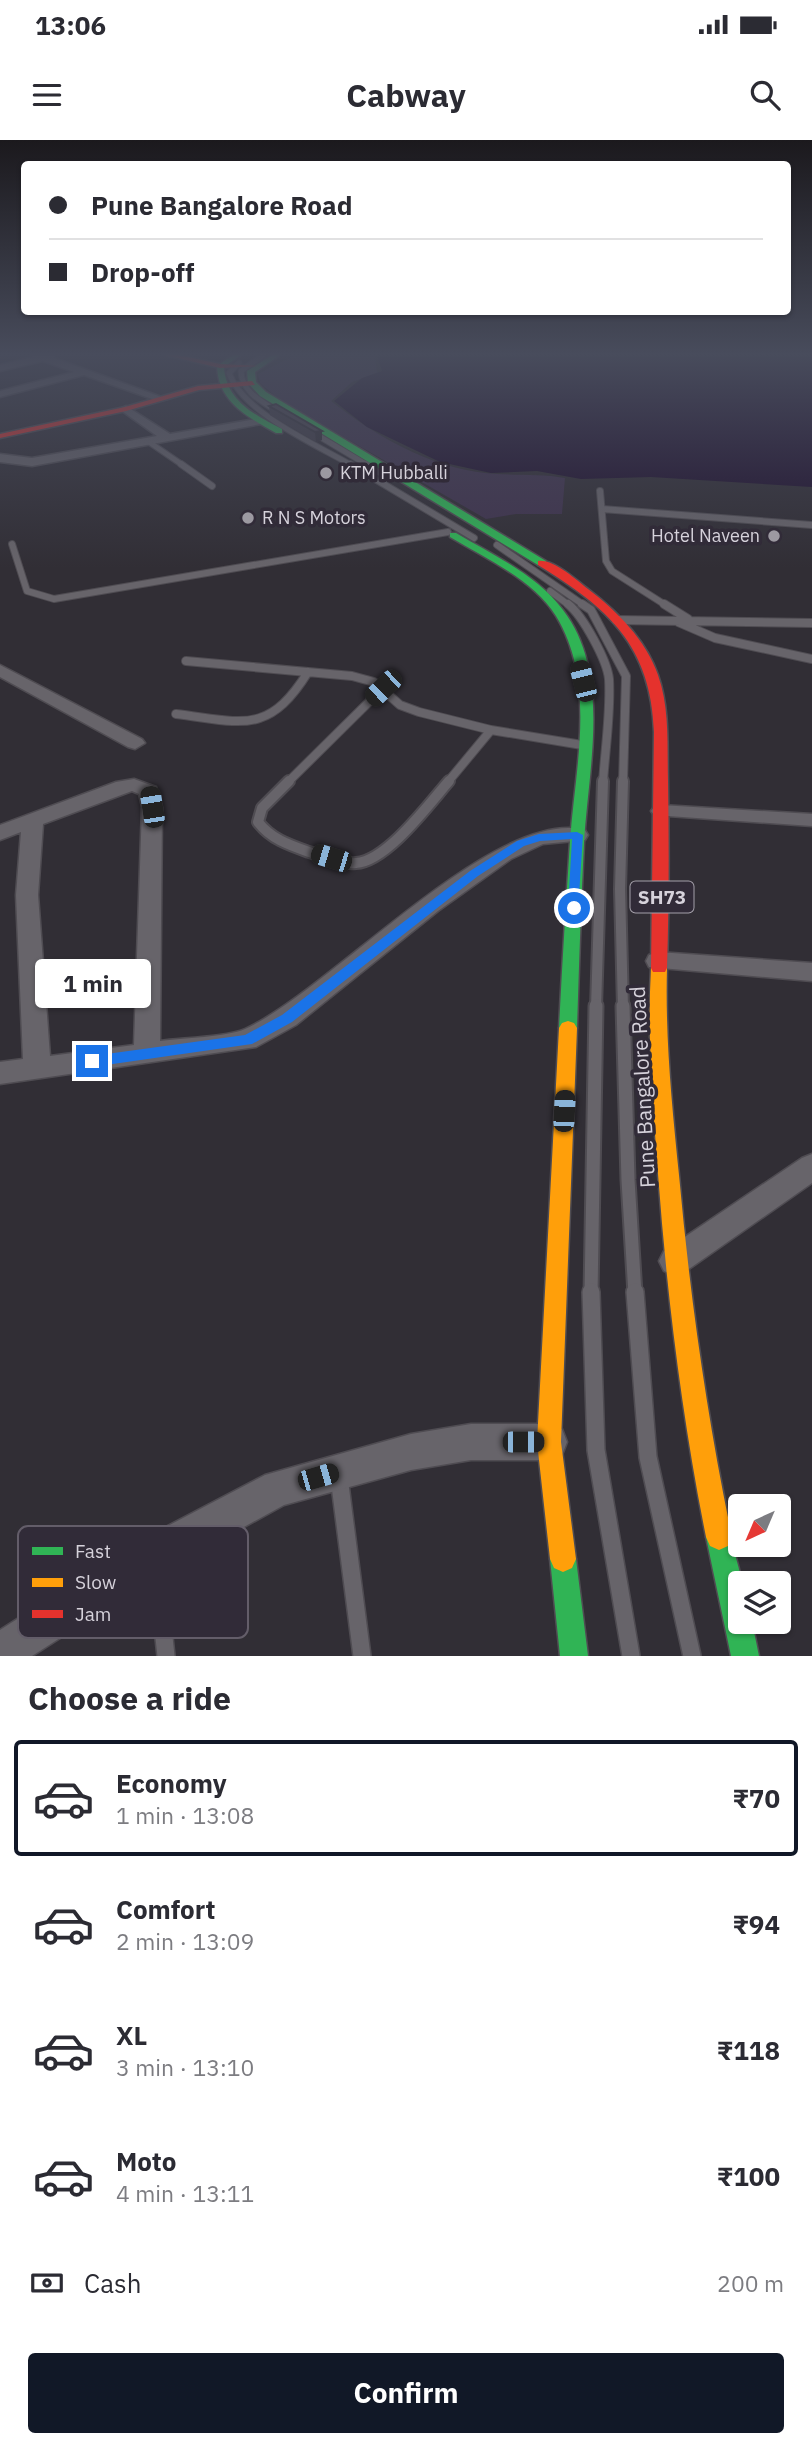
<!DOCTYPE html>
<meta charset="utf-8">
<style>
:root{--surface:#fff;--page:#f7f7f7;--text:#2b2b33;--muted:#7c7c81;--line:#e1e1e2;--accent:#111827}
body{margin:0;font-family:"IBM Plex Sans",sans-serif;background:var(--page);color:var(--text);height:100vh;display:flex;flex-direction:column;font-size:26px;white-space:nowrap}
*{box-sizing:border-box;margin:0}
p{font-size:23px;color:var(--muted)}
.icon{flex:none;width:38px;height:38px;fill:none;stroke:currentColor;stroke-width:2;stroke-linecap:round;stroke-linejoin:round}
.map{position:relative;height:1516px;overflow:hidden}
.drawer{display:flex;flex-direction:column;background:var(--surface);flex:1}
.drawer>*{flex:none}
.top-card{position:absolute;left:21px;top:21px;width:770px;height:154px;border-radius:7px;box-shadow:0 2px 5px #0004;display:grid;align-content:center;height:154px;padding:0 28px;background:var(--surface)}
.needle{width:46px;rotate:224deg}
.tools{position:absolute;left:728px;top:1354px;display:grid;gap:14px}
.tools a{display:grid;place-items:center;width:63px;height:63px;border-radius:7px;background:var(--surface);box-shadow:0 2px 5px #0004;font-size:35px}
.end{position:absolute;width:32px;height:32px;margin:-16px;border:9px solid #1a73e8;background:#fff;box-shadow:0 0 0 4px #fff}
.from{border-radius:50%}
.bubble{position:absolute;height:49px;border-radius:7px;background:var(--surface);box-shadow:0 2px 5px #0004;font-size:23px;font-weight:700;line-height:49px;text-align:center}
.car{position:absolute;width:21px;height:42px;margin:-21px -10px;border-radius:9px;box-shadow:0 0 5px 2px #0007;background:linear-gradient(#222 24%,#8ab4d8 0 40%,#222 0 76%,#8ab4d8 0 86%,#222 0)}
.top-card b{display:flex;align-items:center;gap:24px;height:66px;font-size:26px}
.top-card b+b{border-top:2px solid var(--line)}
.top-card i{width:18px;height:18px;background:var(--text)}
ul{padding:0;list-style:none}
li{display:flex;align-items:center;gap:21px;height:116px;margin:0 14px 10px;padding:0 14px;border:4px solid transparent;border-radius:7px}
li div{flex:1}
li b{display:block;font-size:26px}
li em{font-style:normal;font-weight:700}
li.on{border-color:var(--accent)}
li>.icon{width:63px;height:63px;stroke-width:1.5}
h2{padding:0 28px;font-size:32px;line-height:84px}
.pay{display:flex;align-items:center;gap:18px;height:77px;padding:0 28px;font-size:26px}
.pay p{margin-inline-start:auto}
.primary-button{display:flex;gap:14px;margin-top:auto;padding:14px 28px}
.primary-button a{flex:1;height:80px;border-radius:7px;background:var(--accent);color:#fff;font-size:28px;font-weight:700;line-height:80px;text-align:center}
.status{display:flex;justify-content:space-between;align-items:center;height:49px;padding:0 35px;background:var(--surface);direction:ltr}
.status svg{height:19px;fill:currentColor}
header{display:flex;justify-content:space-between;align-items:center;height:91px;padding:0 28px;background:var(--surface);font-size:32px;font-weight:700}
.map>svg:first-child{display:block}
.green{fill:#3f334d}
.water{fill:#1f102e}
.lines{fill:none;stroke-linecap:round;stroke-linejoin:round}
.lane-far5-casing{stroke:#4f4c52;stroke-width:7}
.lane-far4-casing{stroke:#4f4c52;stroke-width:8}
.lane-far3-casing{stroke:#4f4c52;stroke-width:10}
.lane-far2-casing{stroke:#4f4c52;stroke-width:14}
.lane-far1-casing{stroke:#4f4c52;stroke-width:17}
.lane-casing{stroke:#4f4c52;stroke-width:20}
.street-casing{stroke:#4f4c52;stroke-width:3}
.fast-casing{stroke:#4f4c52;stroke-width:3}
.slow-casing{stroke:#4f4c52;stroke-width:3}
.jam-casing{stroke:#4f4c52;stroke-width:3}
.lane-far5{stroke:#67646a;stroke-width:5}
.lane-far4{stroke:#67646a;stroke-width:6}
.lane-far3{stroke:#67646a;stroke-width:8}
.lane-far2{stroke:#67646a;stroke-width:10}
.lane-far1{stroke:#67646a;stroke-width:13}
.lane{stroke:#67646a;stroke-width:17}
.street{fill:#67646a;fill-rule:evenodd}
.fast{fill:#30b455;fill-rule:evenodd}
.slow{fill:#ff9f0a;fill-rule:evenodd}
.jam{fill:#e5322d;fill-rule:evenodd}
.wall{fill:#403c46}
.shaded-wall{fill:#343139}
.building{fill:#4b4651;stroke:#343139;stroke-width:2}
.route{fill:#1a73e8}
.poi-dot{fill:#9c99a1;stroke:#312b38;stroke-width:2.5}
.labels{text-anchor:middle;stroke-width:7;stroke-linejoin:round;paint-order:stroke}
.far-poi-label{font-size:18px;fill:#d6d2db;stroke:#312b38;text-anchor:start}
.shield{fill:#312b38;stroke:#a4a0aa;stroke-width:2}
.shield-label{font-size:19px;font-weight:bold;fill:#d6d2db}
.street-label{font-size:21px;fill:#d6d2db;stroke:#312b38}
.key{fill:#312b38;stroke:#635d69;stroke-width:2}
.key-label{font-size:19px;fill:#d6d2db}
</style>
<div class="status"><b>13:06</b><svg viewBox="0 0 49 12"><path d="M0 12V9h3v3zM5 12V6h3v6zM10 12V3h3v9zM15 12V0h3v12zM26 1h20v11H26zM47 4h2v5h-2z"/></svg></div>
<header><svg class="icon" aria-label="menu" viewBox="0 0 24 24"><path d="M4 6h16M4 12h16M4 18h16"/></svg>Cabway<svg class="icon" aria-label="search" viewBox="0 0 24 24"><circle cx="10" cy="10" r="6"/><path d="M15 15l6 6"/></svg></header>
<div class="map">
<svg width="812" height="1516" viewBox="0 0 812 1516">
<rect width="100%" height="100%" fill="#312e35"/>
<!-- green -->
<path class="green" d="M295 215H375L377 233 352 242 331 261C374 295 429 327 485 333 511 336 539 333 565 338L562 374H516L486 379 281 261 260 243 258 234Z"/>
<!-- water -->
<path class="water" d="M377 215H812V347L651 337 581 339 537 331 491 333 440 322 367 287 334 261 362 238 382 231Z"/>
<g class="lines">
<defs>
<path id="lane-far5" d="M263 215 241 231C242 253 263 262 280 273
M239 223 229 233C243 273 317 305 353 326
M312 292 369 326
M149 302 184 326"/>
<path id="lane-far4" d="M181 324 212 346
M350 324 474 398
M366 324 385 336
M600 351 606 421 612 431 667 466
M602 369 812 385
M12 404 27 451 54 459 448 392
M497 405 585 466
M550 451 570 466"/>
<path id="lane-far3" d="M568 464C583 476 607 520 609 539 611 573 605 609 603 643
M582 464 591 470 626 536 623 643
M664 464 688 479
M616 480 812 483
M678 482 715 498 812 519
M186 521 352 536 374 542 400 565 419 572 491 590 582 605
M176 574C242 582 268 596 308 532
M287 643 383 548
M447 643 491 590"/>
<path id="lane-far2" d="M289 641 262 668 258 682C271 699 289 705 309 712 324 716 340 725 356 723 387 721 429 664 449 641
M623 641 620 749 623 868
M596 868 603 641"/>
<path id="lane-far1" d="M623 866 628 1040 635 1154
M591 1154 596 866"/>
<path id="lane" d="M591 1152 596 1310 631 1516
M635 1152 648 1317 692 1516
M339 1337 362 1516
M156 1424 166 1516"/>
<path id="street" d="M31 215H55L54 218 167 259 158 261 84 235 0 257V251L74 232 43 221 0 231V225L33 217Z
M126 266 170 294 261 278 267 281 261 284 32 326 0 322V314L32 318 157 296 122 271 120 269Z
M0 525 142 599 145 603 135 609 128 607 0 537Z
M134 639 156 647 162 667 160 901C182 898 227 897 245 889 331 850 494 667 585 690L588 695 585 700 543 704 511 719 438 771 296 885 256 907 0 944V922L23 919 16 755 21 692 0 700V685L116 642ZM132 651 139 654 142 667 134 905 50 916 38 755 43 684Z
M661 665 812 674V686L654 675 651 671 654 667Z
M658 812 812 823V841L649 827 646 821 649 815Z
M812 1014V1043L686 1131 675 1136 664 1131 659 1121 664 1111 802 1018Z
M471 1284H549L562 1289 567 1302 562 1315 549 1320H471L411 1330 284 1365 169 1428 32 1516H0V1490L141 1400 265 1335 411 1294Z"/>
<path id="fast" d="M233 215H241L224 227C226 261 255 275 282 289V293H276C248 277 218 262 217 226Z
M272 215H280L255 232 256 242 266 252 546 421V425H538L260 256 248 243 247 231Z
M450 393H456C493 415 537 435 563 470 612 534 588 629 584 703 581 764 579 826 577 888L574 893 568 895 562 893 559 888C562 826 566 763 570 701 575 628 597 543 556 476 534 440 485 418 450 397Z
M719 1384 728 1388 743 1444H740V1482H752L759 1516H731L706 1397 710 1388Z
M563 1406 572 1410 576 1419 588 1516H560L550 1419 554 1410Z"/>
<path id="slow" d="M659 822 665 824 667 828C665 897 672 966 679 1035 690 1157 707 1277 732 1397L728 1406 719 1410 710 1406 706 1397C682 1277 667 1156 658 1034 653 966 647 897 651 828L653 824Z
M568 881 574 883 577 888 561 1302 576 1419 572 1428 563 1432 554 1428 550 1419 537 1302 559 888 562 883Z"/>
<path id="jam" d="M165 215H179L220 224 259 226 220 228Z
M252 241 255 245 199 250 126 271 0 298V294L125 267 198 246Z
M538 421C554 419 576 440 588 449 617 471 646 500 658 535 670 569 667 606 668 641 669 703 669 766 667 828L665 832H653L651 828 654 592C651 505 608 468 538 425Z"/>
</defs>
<!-- lane-far5 casing -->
<use href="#lane-far5" class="lane-far5-casing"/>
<!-- lane-far4 casing -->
<use href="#lane-far4" class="lane-far4-casing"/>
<!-- lane-far3 casing -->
<use href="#lane-far3" class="lane-far3-casing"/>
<!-- lane-far2 casing -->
<use href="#lane-far2" class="lane-far2-casing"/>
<!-- lane-far1 casing -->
<use href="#lane-far1" class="lane-far1-casing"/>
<!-- lane casing -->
<use href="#lane" class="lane-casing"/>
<!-- street casing -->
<use href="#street" class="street-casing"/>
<!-- fast casing -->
<use href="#fast" class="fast-casing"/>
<!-- slow casing -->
<use href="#slow" class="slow-casing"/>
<!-- jam casing -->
<use href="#jam" class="jam-casing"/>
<!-- lane-far5 -->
<use href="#lane-far5" class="lane-far5"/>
<!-- lane-far4 -->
<use href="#lane-far4" class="lane-far4"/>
<!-- lane-far3 -->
<use href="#lane-far3" class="lane-far3"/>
<!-- lane-far2 -->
<use href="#lane-far2" class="lane-far2"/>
<!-- lane-far1 -->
<use href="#lane-far1" class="lane-far1"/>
<!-- lane -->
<use href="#lane" class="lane"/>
<!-- street -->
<use href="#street" class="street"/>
<!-- fast -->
<use href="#fast" class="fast"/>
<!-- slow -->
<use href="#slow" class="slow"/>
<!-- jam -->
<use href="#jam" class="jam"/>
</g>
<!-- wall -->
<path class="wall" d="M269 266 322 291V300L316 302 270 275Z"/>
<!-- shaded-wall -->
<path class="shaded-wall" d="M322 291V300L316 302 315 292Z"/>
<!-- building -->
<path class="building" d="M276 264 322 291 315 292 269 266Z"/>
<!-- sky -->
<linearGradient id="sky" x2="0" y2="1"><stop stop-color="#1b191d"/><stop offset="0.5" stop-color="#484c5c"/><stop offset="1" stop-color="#484c5c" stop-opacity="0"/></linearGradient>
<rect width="812" height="428" fill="url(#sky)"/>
<!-- route -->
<path class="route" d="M577 692 583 695 578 771 574 772 568 768 572 699 540 701 524 706 478 736 292 882 252 904 92 927 86 921 92 916 245 895 282 875 470 731 517 701 539 694Z"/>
<!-- markers -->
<g class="poi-dot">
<circle cx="326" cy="333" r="7"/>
<circle cx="248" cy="378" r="7"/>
<circle cx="774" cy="396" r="7"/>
</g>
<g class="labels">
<!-- far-poi labels -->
<g class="far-poi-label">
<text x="340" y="339">KTM Hubballi</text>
<text x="262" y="384">R N S Motors</text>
<text x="760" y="402" text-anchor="end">Hotel Naveen</text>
</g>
<!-- shield labels -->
<rect class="shield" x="630.5" y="741.5" width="63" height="31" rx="5"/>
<g class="shield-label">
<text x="662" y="764">SH73</text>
</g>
<!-- street labels -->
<g class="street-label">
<text transform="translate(643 947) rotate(-93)" y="7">Pune Bangalore Road</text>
</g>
</g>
<!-- legend -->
<rect x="18" y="1386" width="230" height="112" rx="10" class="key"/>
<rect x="32" y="1407" width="31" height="8" fill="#30b455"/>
<rect x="32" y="1438" width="31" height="9" fill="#ff9f0a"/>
<rect x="32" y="1470" width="31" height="8" fill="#e5322d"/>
<g class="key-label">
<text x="75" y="1418">Fast</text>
<text x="75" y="1449">Slow</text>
<text x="75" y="1481">Jam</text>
</g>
</svg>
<div class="tools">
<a><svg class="needle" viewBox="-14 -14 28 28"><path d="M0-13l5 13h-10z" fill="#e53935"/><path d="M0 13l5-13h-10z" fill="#7c7c81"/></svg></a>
<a><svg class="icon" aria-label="layers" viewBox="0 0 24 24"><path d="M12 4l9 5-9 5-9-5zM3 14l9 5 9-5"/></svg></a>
</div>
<i class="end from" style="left:574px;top:768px"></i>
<i class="end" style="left:92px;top:921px"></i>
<div class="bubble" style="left:35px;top:819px;width:116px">1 min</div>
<i class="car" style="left:583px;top:541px;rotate:346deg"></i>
<i class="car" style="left:383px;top:548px;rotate:226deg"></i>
<i class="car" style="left:152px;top:667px;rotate:351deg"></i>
<i class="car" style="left:331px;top:718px;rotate:287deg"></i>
<i class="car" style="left:564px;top:971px;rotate:3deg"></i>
<i class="car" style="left:523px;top:1302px;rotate:90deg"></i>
<i class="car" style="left:318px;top:1337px;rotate:74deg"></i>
<div class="top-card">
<b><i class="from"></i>Pune Bangalore Road</b>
<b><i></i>Drop-off</b>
</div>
</div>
<section class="drawer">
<h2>Choose a ride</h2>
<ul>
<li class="on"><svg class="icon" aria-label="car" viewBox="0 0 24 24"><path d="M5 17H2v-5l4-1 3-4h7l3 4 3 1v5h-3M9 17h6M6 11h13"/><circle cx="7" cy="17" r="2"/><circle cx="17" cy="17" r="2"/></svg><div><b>Economy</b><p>1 min · 13:08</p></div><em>₹70</em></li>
<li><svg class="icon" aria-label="car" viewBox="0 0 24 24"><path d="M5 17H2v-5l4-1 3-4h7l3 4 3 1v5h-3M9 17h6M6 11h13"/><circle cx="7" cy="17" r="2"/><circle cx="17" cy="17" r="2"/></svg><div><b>Comfort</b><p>2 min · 13:09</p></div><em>₹94</em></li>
<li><svg class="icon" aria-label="car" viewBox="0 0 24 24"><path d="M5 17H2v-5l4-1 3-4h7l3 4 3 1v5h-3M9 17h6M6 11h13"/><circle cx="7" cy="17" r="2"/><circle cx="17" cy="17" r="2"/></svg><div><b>XL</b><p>3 min · 13:10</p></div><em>₹118</em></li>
<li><svg class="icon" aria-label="car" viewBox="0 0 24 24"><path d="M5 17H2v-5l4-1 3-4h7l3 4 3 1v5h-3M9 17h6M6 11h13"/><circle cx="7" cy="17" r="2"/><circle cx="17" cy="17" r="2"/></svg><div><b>Moto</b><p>4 min · 13:11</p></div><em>₹100</em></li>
</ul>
<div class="pay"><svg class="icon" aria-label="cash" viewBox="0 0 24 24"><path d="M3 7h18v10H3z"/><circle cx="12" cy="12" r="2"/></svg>Cash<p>200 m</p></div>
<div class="primary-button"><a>Confirm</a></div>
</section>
